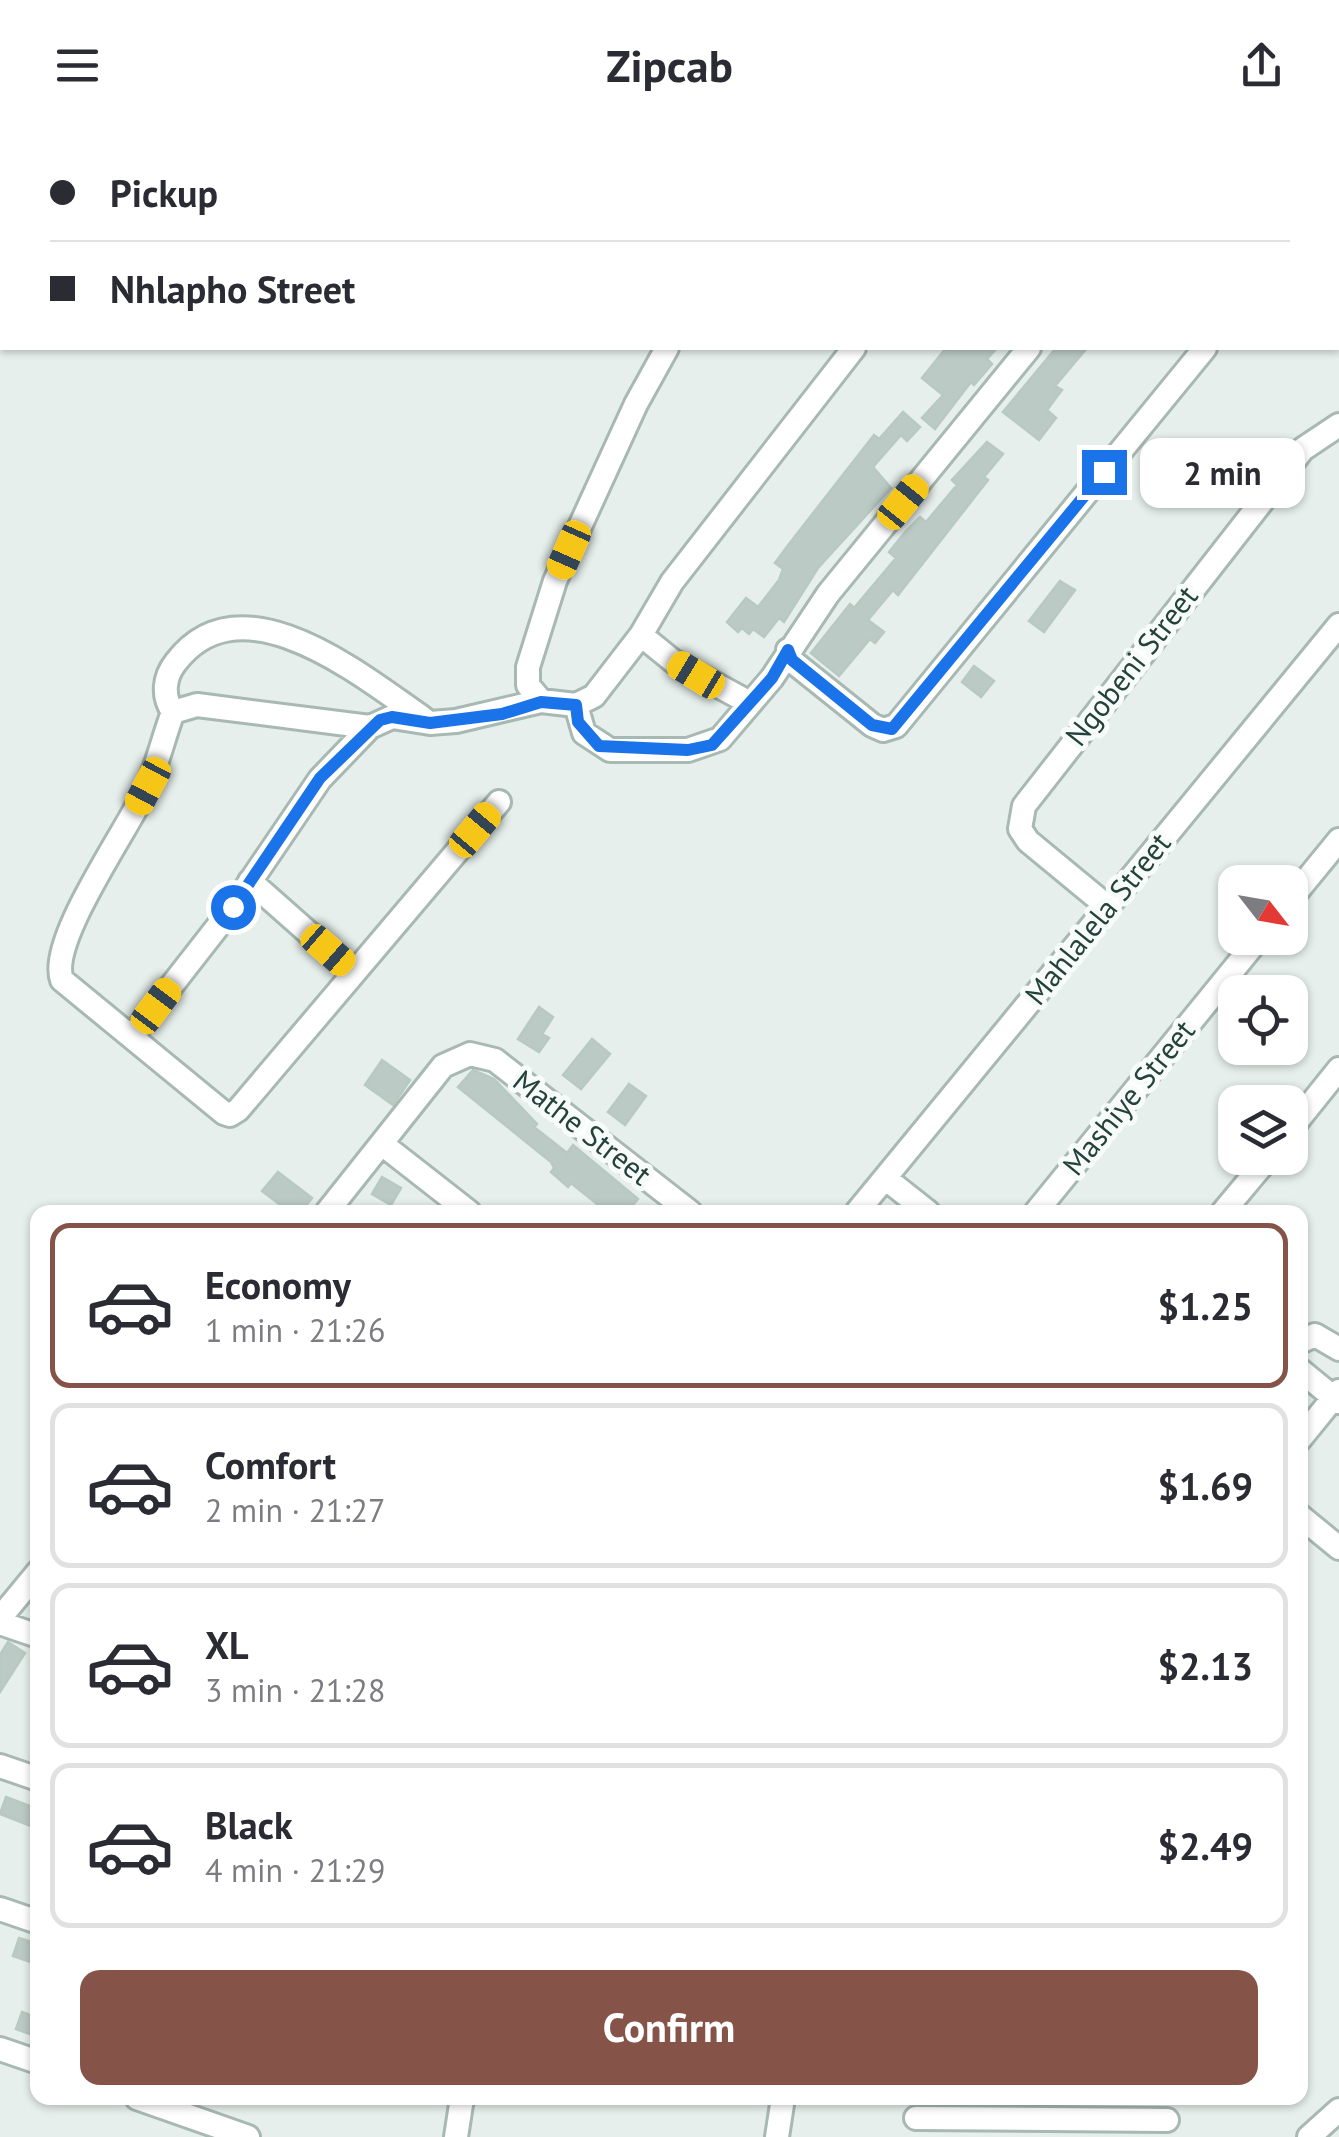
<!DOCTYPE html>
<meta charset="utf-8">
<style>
:root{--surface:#fff;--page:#f7f7f7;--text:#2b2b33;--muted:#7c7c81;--line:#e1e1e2;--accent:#855347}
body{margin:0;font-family:"PT Sans",sans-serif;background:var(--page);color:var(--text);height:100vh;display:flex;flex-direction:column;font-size:38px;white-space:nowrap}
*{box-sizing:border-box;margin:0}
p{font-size:32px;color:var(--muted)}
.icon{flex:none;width:55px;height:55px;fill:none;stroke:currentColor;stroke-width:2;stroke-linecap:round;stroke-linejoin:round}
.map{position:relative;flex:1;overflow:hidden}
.panel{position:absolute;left:30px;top:1075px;width:1278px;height:900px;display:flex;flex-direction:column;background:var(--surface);border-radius:20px;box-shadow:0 2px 8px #0004}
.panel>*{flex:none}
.banner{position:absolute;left:0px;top:0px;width:1340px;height:220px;box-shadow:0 2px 8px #0004;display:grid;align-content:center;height:220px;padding:0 50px;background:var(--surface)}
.needle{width:65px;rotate:121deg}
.buttons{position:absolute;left:1218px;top:735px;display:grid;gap:20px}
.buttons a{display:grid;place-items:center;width:90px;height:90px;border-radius:20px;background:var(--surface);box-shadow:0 2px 8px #0004;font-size:50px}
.end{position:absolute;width:45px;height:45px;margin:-22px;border:12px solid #1a73e8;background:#fff;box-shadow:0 0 0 5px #fff}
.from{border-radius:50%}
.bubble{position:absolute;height:70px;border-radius:20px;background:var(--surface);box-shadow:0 2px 8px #0004;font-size:32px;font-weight:600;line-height:70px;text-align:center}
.car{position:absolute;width:30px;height:60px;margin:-30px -15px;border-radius:12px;box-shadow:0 0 8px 2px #0007;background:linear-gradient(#f5c518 24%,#345 0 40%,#f5c518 0 76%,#345 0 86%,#f5c518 0)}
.banner b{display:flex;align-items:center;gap:35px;height:95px;font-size:38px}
.banner b+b{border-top:2px solid var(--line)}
.banner i{width:25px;height:25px;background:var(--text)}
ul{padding:18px 0 0;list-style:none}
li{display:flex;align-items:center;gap:30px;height:165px;margin:0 20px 15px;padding:0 30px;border:5px solid var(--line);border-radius:20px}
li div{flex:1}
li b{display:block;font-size:38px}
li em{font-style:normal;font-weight:600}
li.on{border-color:var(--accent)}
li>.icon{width:90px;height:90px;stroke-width:1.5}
.primary-button{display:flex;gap:20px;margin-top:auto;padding:20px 50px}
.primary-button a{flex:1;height:115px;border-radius:20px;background:var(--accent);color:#fff;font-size:40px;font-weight:600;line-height:115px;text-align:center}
header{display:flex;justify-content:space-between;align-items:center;height:130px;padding:0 50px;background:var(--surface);font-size:45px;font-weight:600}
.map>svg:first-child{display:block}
.building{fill:#bbcac4;stroke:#b8c9c2;stroke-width:2.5}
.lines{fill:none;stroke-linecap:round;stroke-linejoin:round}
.minor-casing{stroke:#a8b8b2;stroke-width:28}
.minor{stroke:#fff;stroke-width:22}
.route{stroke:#1a73e8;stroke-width:12}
.labels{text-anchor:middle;stroke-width:10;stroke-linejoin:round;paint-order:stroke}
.street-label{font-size:30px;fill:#24423a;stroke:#f7fbf9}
</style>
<header><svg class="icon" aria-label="menu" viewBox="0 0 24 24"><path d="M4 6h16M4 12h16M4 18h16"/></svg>Zipcab<svg class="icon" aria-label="share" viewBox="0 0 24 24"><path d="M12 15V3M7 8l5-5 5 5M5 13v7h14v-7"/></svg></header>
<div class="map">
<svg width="1339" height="2007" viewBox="0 0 1339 2007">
<rect width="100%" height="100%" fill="#e6efeb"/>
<!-- building -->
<path class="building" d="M946 218H997L987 229 992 234 974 255 971 252 935 299 922 288 943 265 922 248Z
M1056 218H1087L1055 256 1062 260 1047 280 1056 288 1039 310 1003 282Z
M903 282 920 297 907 311 901 305 873 337 891 358 818 438 784 492 779 488 764 507 753 499 749 504 742 498 738 502 727 492 746 468 758 477 779 450 783 439 775 433 789 414 874 305 879 309Z
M987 312 1003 324 984 347 988 350 898 465 893 460 868 490 884 502 875 513 870 509 839 546 811 523 850 474 854 478 896 428 889 422 906 401 920 387 926 392 957 355 952 350Z
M1157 334 1171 346 1159 362 1144 351Z
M1060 451 1075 460 1044 502 1029 491Z
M974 536 994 551 981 567 962 552Z
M539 877 553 887 542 904 549 908 539 922 518 909Z
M592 909 610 924 581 959 563 945Z
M382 930 410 950 393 975 365 955Z
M473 940 494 949 537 994 534 997 567 1023 573 1015 638 1069 627 1082H607L571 1053 568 1057 551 1042 554 1038 551 1032 458 957Z
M629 954 646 966 625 995 608 982Z
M278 1042 312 1068 301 1082H290L262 1061Z
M382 1047 401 1058 391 1075 372 1064Z
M8 1512 25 1523 0 1562V1525Z
M6 1667 38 1679V1699L0 1684Z
M19 1808 38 1814 34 1833 13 1826Z
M22 1882 38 1888V1907L16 1899Z"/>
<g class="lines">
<defs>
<path id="minor" d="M696 2 698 0
M811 2 813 0
M1028 2 1030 0
M1204 2 1206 0
M1338 161H1339
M641 505 673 531 748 572
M788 520 792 531 872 595 883 600 896 596 1205 218
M541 571 528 555V537L555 451 636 274 667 218
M576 575 584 603 610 620H688L720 609 772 548 828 464 1029 218
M173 582C162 566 164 547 176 532 242 446 363 547 423 588
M370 597 197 575 173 582C164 606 158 632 148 655 130 697 47 811 62 850L224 983 230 985 238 980 499 672
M250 751 354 843
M1290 770 1339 710
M1108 777 1028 711 1020 699 1024 676 1303 319 1339 295
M133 905 233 777 320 649 370 597 392 587 430 593 456 591 541 571 576 575 594 566 641 505 672 452 854 218
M1290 1000 1339 939
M382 1014 469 1082
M885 1048 928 1082
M327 1082 443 936 470 924 495 930 690 1082
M857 1082 1339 495
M1036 1082 1259 808
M1223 1082 1268 1028
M1300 1212 1315 1205 1339 1219
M1300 1240 1339 1272
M1300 1309 1339 1261
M1300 1386 1339 1418
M0 1488 38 1442
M0 1493 38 1506
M0 1636 38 1649
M0 1779 38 1792
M0 1919 38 1932
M137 1968 248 2007
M916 1988 1167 1990
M456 2007 462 1968
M777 2007 783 1968
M1309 2007 1339 1980"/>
</defs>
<!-- minor casing -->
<use href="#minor" class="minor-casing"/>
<!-- minor -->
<use href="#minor" class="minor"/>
</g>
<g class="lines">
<!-- route -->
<path class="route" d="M233 777 320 648 380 590 392 587 430 593 502 584 541 572 576 575 578 592 599 616 688 620 712 615 772 548 788 520 792 530 872 595 892 599 1104 342"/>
</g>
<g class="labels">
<!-- street labels -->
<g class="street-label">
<text transform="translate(1132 536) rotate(-52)" y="10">Ngobeni Street</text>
<text transform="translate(1098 789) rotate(-51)" y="10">Mahlalela Street</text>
<text transform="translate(1129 968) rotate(-51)" y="10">Mashiye Street</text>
<text transform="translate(582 998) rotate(38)" y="10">Mathe Street</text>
</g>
</g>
</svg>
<div class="buttons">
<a><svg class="needle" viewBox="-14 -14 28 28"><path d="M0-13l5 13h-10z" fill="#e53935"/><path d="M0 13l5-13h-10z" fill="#7c7c81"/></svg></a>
<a><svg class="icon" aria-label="locate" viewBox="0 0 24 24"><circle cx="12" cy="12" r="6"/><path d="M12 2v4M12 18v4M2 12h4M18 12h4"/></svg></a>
<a><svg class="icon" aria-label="layers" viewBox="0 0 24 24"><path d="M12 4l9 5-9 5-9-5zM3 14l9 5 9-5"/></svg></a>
</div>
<i class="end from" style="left:233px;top:777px"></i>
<i class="end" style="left:1104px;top:342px"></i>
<div class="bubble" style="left:1140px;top:308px;width:165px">2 min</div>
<i class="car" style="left:903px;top:372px;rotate:39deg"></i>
<i class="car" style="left:569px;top:420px;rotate:204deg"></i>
<i class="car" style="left:696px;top:545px;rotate:301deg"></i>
<i class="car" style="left:148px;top:656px;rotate:208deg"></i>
<i class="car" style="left:475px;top:700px;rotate:40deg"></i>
<i class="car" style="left:328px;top:820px;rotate:131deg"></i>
<i class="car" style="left:156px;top:876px;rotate:37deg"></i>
<div class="banner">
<b><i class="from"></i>Pickup</b>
<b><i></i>Nhlapho Street</b>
</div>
<section class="panel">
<ul>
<li class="on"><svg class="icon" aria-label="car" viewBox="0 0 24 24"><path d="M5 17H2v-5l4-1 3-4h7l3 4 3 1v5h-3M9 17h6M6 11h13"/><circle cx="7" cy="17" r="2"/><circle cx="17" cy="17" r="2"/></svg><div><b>Economy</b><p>1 min · 21:26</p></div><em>$1.25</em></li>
<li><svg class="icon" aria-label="car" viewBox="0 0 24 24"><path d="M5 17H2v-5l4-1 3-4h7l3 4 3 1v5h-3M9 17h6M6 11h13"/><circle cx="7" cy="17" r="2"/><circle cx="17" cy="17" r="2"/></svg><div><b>Comfort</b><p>2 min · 21:27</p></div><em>$1.69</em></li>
<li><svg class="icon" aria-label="car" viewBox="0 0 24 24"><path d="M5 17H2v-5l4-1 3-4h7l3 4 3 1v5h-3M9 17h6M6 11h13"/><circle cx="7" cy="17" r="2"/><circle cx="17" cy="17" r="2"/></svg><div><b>XL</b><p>3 min · 21:28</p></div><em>$2.13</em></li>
<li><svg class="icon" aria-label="car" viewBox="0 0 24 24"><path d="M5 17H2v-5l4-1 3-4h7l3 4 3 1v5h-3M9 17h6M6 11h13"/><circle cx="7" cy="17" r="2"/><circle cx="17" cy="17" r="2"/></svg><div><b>Black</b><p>4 min · 21:29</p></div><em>$2.49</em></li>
</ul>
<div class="primary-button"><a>Confirm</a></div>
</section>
</div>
